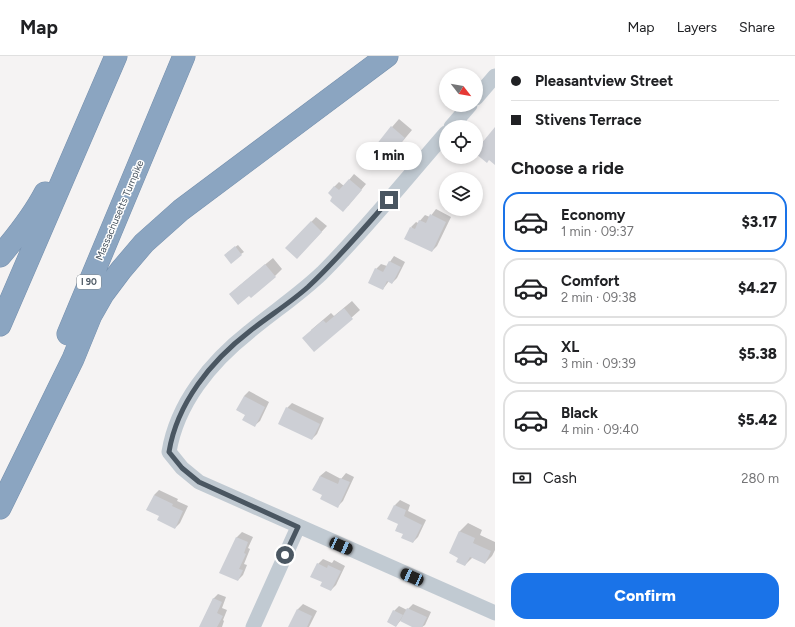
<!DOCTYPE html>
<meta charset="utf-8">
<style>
:root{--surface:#fff;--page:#f2f2f2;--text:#202124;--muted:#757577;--line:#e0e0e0;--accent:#1a73e8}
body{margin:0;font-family:Figtree,sans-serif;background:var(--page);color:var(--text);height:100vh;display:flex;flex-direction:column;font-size:15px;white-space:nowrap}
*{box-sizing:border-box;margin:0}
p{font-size:13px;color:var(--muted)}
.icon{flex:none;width:22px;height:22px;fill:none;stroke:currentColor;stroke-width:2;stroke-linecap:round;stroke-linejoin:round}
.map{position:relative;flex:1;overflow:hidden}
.panel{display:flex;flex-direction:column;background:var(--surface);width:300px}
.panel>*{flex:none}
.top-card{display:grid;align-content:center;height:88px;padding:0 16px;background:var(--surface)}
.needle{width:26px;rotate:121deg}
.fabs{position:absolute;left:439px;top:12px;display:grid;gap:8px}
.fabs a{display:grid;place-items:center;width:44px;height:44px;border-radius:50%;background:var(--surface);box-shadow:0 2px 6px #0003;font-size:20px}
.end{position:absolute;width:18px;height:18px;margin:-9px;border:5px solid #4a5661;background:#fff;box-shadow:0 0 0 2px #fff}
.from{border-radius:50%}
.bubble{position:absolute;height:28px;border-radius:14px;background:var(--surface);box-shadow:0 2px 6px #0003;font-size:13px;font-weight:800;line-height:28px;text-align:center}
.car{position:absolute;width:12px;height:24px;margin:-12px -6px;border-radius:5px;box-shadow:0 0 3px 1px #0007;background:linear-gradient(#222 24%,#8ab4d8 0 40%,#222 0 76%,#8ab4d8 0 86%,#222 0)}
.top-card b{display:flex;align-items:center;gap:14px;height:38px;font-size:15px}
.top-card b+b{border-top:1px solid var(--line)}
.top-card i{width:10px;height:10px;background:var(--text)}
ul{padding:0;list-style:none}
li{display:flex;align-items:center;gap:12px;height:60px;margin:0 8px 6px;padding:0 8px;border:2px solid var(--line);border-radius:16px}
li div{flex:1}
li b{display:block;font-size:15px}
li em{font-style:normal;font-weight:800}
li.on{border-color:var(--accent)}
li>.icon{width:36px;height:36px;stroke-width:1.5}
h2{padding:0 16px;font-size:18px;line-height:48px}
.pay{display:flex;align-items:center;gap:10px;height:44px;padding:0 16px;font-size:15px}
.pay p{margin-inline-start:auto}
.primary-button{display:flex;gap:8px;margin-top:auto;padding:8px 16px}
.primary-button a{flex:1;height:46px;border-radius:16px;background:var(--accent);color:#fff;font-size:16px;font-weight:800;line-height:46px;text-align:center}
header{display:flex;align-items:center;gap:24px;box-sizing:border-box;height:56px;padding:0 20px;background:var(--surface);border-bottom:1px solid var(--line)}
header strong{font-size:19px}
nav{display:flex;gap:22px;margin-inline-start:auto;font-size:14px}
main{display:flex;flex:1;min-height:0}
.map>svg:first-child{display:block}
.shadow{fill:#0003}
.building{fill:#cdcfd5}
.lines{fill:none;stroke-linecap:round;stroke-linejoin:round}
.highway-casing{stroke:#7690ad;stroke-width:23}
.minor{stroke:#c1cad2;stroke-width:15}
.highway{stroke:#8ba5c1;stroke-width:22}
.route{stroke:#4a5661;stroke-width:5}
.labels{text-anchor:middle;stroke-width:3;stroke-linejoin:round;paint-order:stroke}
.shield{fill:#fff;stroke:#808990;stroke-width:1}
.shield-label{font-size:9px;font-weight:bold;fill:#4a5661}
.street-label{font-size:10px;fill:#4a5661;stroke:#fff}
</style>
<header>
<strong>Map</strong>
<nav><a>Map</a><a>Layers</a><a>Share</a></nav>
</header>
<main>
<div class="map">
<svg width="495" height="571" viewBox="0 0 495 571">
<rect width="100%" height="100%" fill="#f5f3f3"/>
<!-- shadow -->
<path class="shadow" d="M399 63 412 74 386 105 392 71Z
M354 118 366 128 348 150 334 141V131L339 126 344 130Z
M464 119 471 123H460Z
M436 153 451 161 437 190 432 195 411 171 416 166 418 167 425 159 430 161Z
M316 161 327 170 297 202 286 192Z
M238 189 244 196 241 198 227 197Z
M394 200 405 206 397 222 392 227 389 225 383 233 376 213 381 208 387 210Z
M273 202 282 213 275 220 238 231Z
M352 245 360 254 314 295 311 274 331 257 334 260Z
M249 335 269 346 260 365 254 370 247 358 244 340Z
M292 347 324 362 317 378 312 383 287 352Z
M326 415 341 423 346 417 354 421 343 445 338 450 324 439 314 434 320 420Z
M159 434 178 443 177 445 188 450 180 467 175 472 160 460 154 439Z
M400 444 410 449 408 455 426 464 418 481 413 486 404 478 395 449Z
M468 467 482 474 480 479 495 486V494L492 500 485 507 473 501 465 509 460 501 450 497 460 475Z
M242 476 253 481 248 492 250 493 244 508 247 509 243 519 238 524 221 517 237 481Z
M323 503 332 507 334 504 345 510 336 529 331 534 323 526 318 508Z
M218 538 226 541 222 552 227 554 223 564 224 565 222 571H200L213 543Z
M303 548 317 555 309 571H294L298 553Z
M413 548 431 556 425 569 422 571H415L401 564 396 570 394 555 399 550 407 554Z"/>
<!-- building -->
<path class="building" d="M391 70 405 82 379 114 365 103Z
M495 71V109L489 104 487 107 476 98V94Z
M349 123 362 134 343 156 330 145 332 141 328 137 334 130 339 134Z
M430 158 446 166 432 196 404 183 410 171 415 173 419 164 426 167Z
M311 165 322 176 297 203 285 192Z
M235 190 242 199 231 208 224 199Z
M389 205 401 211 392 228 387 225 383 234 368 227 375 212 383 216Z
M265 208 276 221 251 242 249 240 238 249 229 238Z
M344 252 353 263 314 296 302 282 323 264 326 267Z
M244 340 265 351 255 371 242 364 245 359 236 354Z
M286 351 320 368 312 384 278 368Z
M320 420 338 428 340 422 350 426 338 452 320 443 322 439 312 434Z
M154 439 173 448 172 450 183 455 175 473 157 464 159 460 146 454Z
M394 449 406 454 404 460 422 469 413 487 401 482 403 478 395 475 398 468 387 463Z
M459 475 475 482 473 487 491 495 485 508 470 501 465 510 456 506 458 502 449 497Z
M236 481 248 486 244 497 246 498 239 513 243 514 238 525 219 517Z
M317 507 327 512 328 509 341 515 331 535 320 530 322 526 310 521Z
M213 542 222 546 217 557 223 560 217 571H199Z
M407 552 427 561 422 571H412L400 565Z
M297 553 312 560 307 571H288Z
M393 554 403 559 396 571 387 566Z"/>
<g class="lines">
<defs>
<path id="highway" d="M0 200C17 180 33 160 45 137
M0 269 116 0
M68 278 184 0
M0 452 73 303 91 259 103 238 121 214 144 187 181 154 387 0"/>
</defs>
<!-- highway casing -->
<use href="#highway" class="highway-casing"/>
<!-- minor -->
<path class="minor" d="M476 42 495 20
M451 71 470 49
M446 77C405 124 366 173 322 217 299 239 273 256 249 276 211 306 177 347 169 396L182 412 199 426 495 557
M253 571 298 471"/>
<!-- highway -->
<use href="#highway" class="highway"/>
</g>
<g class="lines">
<!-- route -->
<path class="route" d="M285 499 298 471 199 426 182 412 169 396C177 347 211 305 250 275 269 260 290 247 308 231 337 204 363 173 389 144"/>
</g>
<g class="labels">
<!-- shield labels -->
<rect class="shield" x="77" y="219" width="24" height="14" rx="3"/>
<g class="shield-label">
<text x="89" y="229">I 90</text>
</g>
<!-- street labels -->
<g class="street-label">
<text transform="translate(119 154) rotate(-67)" y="4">Massachusetts Turnpike</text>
</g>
</g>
</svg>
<div class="fabs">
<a><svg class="needle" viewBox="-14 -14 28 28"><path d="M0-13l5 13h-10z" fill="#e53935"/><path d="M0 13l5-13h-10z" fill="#757577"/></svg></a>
<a><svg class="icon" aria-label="locate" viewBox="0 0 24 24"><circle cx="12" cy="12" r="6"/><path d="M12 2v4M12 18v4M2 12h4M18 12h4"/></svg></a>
<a><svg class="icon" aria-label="layers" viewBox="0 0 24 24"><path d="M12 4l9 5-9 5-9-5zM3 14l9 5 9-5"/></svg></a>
</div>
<i class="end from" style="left:285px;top:499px"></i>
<i class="end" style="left:389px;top:144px"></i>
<div class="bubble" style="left:356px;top:86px;width:66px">1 min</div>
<i class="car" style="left:341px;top:490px;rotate:114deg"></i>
<i class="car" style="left:412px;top:521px;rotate:294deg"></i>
</div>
<section class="panel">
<div class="top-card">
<b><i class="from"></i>Pleasantview Street</b>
<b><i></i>Stivens Terrace</b>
</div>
<h2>Choose a ride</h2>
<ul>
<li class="on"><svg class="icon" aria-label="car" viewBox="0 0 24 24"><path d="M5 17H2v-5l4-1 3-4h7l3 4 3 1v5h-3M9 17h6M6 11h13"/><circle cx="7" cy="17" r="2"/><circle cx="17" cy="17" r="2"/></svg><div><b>Economy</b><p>1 min · 09:37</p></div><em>$3.17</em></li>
<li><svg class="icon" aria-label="car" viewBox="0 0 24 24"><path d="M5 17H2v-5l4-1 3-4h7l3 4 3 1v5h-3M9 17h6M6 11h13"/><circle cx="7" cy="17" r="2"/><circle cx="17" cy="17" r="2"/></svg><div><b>Comfort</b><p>2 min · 09:38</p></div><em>$4.27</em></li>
<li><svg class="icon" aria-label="car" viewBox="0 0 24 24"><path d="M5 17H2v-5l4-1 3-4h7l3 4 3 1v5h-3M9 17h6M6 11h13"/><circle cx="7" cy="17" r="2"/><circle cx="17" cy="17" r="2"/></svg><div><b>XL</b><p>3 min · 09:39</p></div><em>$5.38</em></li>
<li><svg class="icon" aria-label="car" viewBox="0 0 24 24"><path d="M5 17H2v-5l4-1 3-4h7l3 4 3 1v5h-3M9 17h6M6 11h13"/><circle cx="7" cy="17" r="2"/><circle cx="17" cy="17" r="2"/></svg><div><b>Black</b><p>4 min · 09:40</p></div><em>$5.42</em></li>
</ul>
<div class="pay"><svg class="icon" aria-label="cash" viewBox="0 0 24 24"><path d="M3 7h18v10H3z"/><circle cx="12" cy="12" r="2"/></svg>Cash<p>280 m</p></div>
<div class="primary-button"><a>Confirm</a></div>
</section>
</main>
